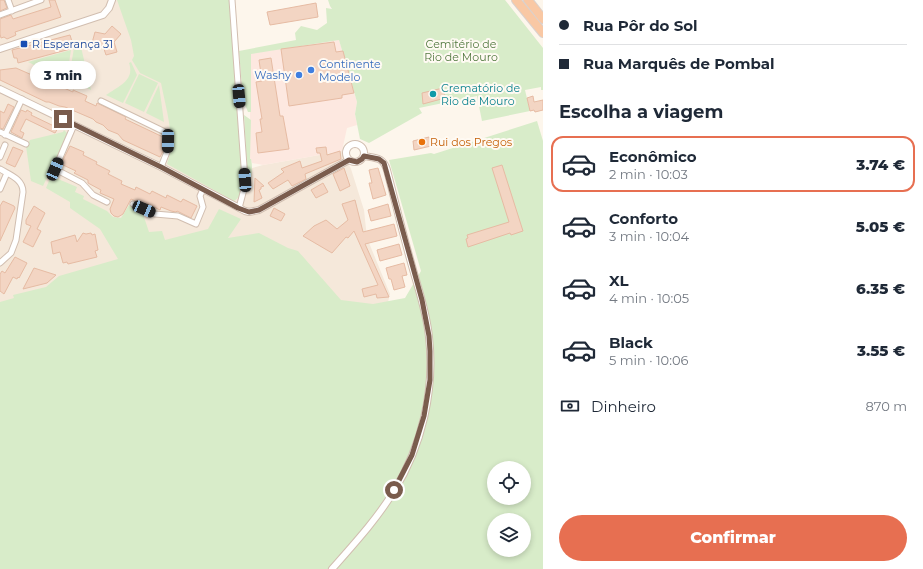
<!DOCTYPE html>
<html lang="pt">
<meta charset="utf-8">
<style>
:root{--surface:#fff;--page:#f2f2f3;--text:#1f2937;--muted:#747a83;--line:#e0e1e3;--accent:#e76f51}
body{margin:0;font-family:Montserrat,sans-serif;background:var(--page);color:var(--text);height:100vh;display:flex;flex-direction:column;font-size:15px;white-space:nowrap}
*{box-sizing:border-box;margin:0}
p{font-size:13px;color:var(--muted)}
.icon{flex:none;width:22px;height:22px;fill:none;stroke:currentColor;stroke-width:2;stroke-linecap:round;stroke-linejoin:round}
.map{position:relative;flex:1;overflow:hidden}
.side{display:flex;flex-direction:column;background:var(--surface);width:380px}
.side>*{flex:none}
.guide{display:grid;align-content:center;height:88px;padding:0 16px;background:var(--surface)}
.controls{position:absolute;left:487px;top:461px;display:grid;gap:8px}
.controls a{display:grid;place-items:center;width:44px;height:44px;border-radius:50%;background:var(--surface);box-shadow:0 2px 6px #0003;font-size:20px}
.end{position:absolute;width:18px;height:18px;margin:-9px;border:5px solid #7a5c4d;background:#fff;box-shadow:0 0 0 2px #fff}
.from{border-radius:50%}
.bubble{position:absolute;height:28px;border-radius:14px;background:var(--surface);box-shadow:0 2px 6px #0003;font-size:13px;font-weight:800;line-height:28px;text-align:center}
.car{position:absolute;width:12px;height:24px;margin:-12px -6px;border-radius:5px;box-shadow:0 0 3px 1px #0007;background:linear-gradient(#222 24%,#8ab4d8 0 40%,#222 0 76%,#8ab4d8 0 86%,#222 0)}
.guide b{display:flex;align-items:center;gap:14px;height:38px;font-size:15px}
.guide b+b{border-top:1px solid var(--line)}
.guide i{width:10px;height:10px;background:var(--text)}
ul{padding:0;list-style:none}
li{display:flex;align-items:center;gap:12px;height:56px;margin:0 8px 6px;padding:0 8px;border:2px solid transparent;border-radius:12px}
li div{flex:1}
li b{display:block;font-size:15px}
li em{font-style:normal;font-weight:800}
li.selected{border-color:var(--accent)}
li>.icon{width:36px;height:36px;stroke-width:1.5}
h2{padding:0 16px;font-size:18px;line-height:48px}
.pay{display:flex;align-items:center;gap:10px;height:44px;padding:0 16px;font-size:15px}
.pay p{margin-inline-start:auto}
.primary-button{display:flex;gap:8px;margin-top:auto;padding:8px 16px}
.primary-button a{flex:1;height:46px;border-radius:24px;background:var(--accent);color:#fff;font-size:16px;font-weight:800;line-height:46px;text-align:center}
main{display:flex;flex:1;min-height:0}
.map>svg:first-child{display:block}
.residential{fill:#f5e8da}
.commercial{fill:#fde8e0}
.green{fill:#d8ecc9;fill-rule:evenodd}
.building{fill:#f3d5c3;stroke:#e6bba3}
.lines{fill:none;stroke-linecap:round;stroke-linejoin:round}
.minor-casing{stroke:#d1beb0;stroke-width:7}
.tertiary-casing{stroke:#d1beb0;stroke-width:8}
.trunk-casing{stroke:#dad1cd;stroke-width:10}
.minor{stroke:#fff;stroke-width:5}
.tertiary{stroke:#fff;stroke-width:6}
.trunk{stroke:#f9c8a4;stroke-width:8}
.route{stroke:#7a5c4d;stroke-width:5}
.transit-dot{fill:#1a4fb4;stroke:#fffaf3;stroke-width:1.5}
.shop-dot{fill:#3f7fe0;stroke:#fffaf3;stroke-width:1.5}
.culture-dot{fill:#0f9aa8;stroke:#fffaf3;stroke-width:1.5}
.food-dot{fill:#e8710a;stroke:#fffaf3;stroke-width:1.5}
.labels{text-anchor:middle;stroke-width:4;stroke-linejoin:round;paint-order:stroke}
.transit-label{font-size:11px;fill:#164399;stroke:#fffaf3;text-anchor:start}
.park-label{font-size:11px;fill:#537a41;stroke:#fffaf3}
.shop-label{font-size:11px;fill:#366cbe;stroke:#fffaf3;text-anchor:start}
.culture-label{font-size:11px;fill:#0d838f;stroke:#fffaf3;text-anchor:start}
.food-label{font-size:11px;fill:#c56008;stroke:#fffaf3;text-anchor:start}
</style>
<main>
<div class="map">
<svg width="543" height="569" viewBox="0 0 543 569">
<rect width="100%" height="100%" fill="#fdf6ec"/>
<!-- residential -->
<path class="residential" d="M0 0H123L231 174 263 165 342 151 351 169 364 210 367 238 390 294 387 306 0 385Z"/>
<!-- commercial -->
<path class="commercial" d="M339 40 357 102 355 114 357 125 347 128 342 151 263 165 252 163 250 159V53Z"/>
<!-- green -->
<path class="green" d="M117 0H230L243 184C242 191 240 197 234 201L167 164C176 139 166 109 161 83L140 73 132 60 134 56 131 40Z
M328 0H505L543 48V90H541V87L525 90 530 111 482 121 477 96 419 108 422 113 369 143 360 139 355 114 357 102 339 40 251 54V112H248L243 100 239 51 296 40 295 33 301 26 317 30 327 23 326 8 332 9 330 6Z
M81 47 91 90 73 81 71 84 68 83 74 48Z
M71 50 66 82 54 77 55 75 28 62Z
M131 62 137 75 123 103 106 95C119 86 135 80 129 63Z
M139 74 158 83 144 112 125 103Z
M159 85 164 122 146 113Z
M244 115 251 120 250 159H251C253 169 252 176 248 186Z
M537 121 543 141V569H0V302L14 298 13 295 46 287 59 276 118 259 100 229 70 208V202L46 188 51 176 77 187 75 192 84 196 83 199 107 211 113 217 121 218 129 205 142 211 149 232 162 231 165 240 208 229 219 209 241 219 228 238 259 233 288 248 298 251 341 300 373 304 405 298 421 271 389 160 431 153 434 154ZM494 468H524V498H494ZM494 520H524V550H494Z
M64 130 68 134 43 186 31 181 26 146 30 140 63 132Z"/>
<!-- building -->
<path class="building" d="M0 0H4L7 8 0 11Z
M49 0H55L61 17 15 32 16 35 14 36 7 39 4 37 1 38 0 34V19L11 15 13 19 51 7Z
M316 3 318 17 270 25 267 12Z
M112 26 121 34 114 42 117 52 106 55 103 46 92 43 95 32 105 34Z
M70 35 74 48 18 63 17 58H14L12 50Z
M334 42 336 52 343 51 354 93 342 95V98L289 106 281 49Z
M271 58 280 116H283L289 149 258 153 256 133 262 132 260 119H262L256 82 262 81 259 60Z
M16 68 57 86V85L73 92V90L87 96 85 101 96 106 97 103 126 117 125 119 163 137V151L160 157 123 140 118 134 108 130 103 125 96 122 93 119 65 107 59 106 49 102H46L0 80V70Z
M443 88 445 98 423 104 422 93Z
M533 96 534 102 543 100V110L535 112 534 110 530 111 527 98Z
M8 104 14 107 3 129 0 128V111L4 113Z
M21 110 26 112 27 110 32 113 31 115 58 128 55 133 26 119 20 131 24 133 22 138 11 132Z
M429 137 431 146 414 150 413 141Z
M70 146 84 152 83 155 97 162 96 164 110 171 108 174 122 181 121 184 135 190 136 187 150 194 152 191 166 198 167 195 181 202 183 199 197 206 191 218 177 211 176 212 171 211 161 207 160 210 146 203 145 205 131 199 123 214 118 217 114 216 111 213 110 209 114 199 100 193 101 190 88 183V180L74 173 76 171 61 164Z
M13 147 23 151 15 167 6 163Z
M326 147 327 155 340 151 341 159 305 174 306 179 292 186 288 180 273 189 268 183 284 172 281 169 300 161 302 168 322 161 320 153H317L316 148Z
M502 165 523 231 511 235 510 233 468 247 466 239 468 238 467 235 509 222 492 168Z
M344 168 350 186 340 191 333 174Z
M378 168 386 195 373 199 369 183H372L369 170Z
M255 178 264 186 261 187V189L259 190 262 198 254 202Z
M323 183 328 192 316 198 311 190Z
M355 200 363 232 394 224 397 236 365 244 389 297 377 298 376 294 364 297 362 289 378 285 354 231 348 238 346 237 332 253 303 236 314 226 326 220 337 229 348 220 342 204Z
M3 201 14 206 15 208 0 241V206Z
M388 204 391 216 371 221 368 210Z
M34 206 45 213 37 229 41 231 33 247 23 242 31 226 26 224V220Z
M274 208 285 214 281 221 270 216Z
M83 233 86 234 91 233 92 235 95 234 98 250 95 251 97 257 68 264 67 262 63 263 60 252 53 254 51 242 75 235 77 242Z
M399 244 402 255 380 261 377 250Z
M15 257 27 263 19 278 18 277 17 279 13 277 4 294 0 291V274L2 271 5 273Z
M404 263 407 275 402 276 405 287 394 290 391 279H389L386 268Z
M34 268 56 275 47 283 23 289Z"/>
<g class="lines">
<defs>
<path id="minor" d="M8 0 12 11
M232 0 245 180 244 189 239 208
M0 15 41 0
M101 101 167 133V152L161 167
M74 125 55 169 82 183 93 195 107 202
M0 132 26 144
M5 135 22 99
M0 157 5 145
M0 169C10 175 23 179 23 192L16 240 11 253 0 263
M0 189 7 173
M133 204 155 214 178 216 196 224 203 207 200 196 203 189"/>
<path id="tertiary" d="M0 49 103 15 109 8 112 0
M0 89 161 167 245 211 249 212 259 210 349 160
M346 153a9 9 0 1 1 18 0a9 9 0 1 1-18 0Z
M332 569C354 544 377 519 394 491 422 446 435 390 429 337 427 315 420 294 414 273 404 239 396 205 387 170 383 157 376 158 364 156"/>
<path id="trunk" d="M516 0 543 33
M528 0 543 19"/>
</defs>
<!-- minor casing -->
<use href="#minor" class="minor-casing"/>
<!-- tertiary casing -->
<use href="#tertiary" class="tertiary-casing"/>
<!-- trunk casing -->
<use href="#trunk" class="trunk-casing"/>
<!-- minor -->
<use href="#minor" class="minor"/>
<!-- tertiary -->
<use href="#tertiary" class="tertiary"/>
<!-- trunk -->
<use href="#trunk" class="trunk"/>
</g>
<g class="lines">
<!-- route -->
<path class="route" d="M63 119 161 167 238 208 249 212 259 210 349 160 357 162 362 159 364 156 379 159 384 163 422 300 429 336 430 351V380L424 416 412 455 394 490"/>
</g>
<!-- markers -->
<rect class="transit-dot" x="20" y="40" width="8" height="8" rx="2"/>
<g class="shop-dot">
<circle cx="311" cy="70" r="4"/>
<circle cx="299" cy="75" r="4"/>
</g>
<circle class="culture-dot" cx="433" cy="94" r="4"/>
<circle class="food-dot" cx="422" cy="142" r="4"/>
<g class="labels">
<!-- transit labels -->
<g class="transit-label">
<text x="32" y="48">R Esperança 31</text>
</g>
<!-- park labels -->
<g class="park-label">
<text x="461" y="48">Cemitério de<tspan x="461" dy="13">Rio de Mouro</tspan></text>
</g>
<!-- shop labels -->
<g class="shop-label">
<text x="319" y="68">Continente<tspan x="319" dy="13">Modelo</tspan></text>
<text x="291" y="79" text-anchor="end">Washy</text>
</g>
<!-- culture labels -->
<g class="culture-label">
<text x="441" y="92">Crematório de<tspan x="441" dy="13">Rio de Mouro</tspan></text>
</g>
<!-- food labels -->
<g class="food-label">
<text x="430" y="146">Rui dos Pregos</text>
</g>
</g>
</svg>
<div class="controls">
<a><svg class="icon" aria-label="locate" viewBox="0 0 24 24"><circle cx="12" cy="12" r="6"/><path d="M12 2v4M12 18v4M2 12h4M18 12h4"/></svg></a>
<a><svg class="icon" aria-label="layers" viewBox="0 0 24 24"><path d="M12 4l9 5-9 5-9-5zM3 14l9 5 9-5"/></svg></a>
</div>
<i class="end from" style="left:394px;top:490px"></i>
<i class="end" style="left:63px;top:119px"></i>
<div class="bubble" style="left:30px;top:61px;width:66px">3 min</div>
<i class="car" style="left:239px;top:96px;rotate:175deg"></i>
<i class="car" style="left:168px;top:141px;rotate:181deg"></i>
<i class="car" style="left:55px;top:169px;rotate:23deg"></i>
<i class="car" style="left:245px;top:180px;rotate:356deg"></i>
<i class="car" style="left:144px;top:209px;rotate:113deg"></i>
</div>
<section class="side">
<div class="guide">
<b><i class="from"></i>Rua Pôr do Sol</b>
<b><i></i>Rua Marquês de Pombal</b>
</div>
<h2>Escolha a viagem</h2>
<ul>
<li class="selected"><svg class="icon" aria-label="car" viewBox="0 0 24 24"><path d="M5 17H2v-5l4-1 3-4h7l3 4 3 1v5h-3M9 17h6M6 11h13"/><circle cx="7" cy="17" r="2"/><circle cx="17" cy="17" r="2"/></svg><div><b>Econômico</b><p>2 min · 10:03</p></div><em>3.74 €</em></li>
<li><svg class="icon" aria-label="car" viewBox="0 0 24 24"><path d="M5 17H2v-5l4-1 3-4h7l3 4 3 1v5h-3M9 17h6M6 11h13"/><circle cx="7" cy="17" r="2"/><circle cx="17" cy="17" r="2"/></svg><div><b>Conforto</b><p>3 min · 10:04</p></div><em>5.05 €</em></li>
<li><svg class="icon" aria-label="car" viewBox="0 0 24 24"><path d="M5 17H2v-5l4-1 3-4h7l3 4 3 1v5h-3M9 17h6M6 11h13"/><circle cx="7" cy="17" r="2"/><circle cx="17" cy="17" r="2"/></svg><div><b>XL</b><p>4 min · 10:05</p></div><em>6.35 €</em></li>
<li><svg class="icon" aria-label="car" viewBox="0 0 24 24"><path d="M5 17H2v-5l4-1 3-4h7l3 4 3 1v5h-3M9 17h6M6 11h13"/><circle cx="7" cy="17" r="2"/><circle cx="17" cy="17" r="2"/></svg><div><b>Black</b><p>5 min · 10:06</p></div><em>3.55 €</em></li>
</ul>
<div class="pay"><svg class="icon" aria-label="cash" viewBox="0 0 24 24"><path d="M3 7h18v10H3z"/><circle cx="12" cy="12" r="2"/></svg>Dinheiro<p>870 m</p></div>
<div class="primary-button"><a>Confirmar</a></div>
</section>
</main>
